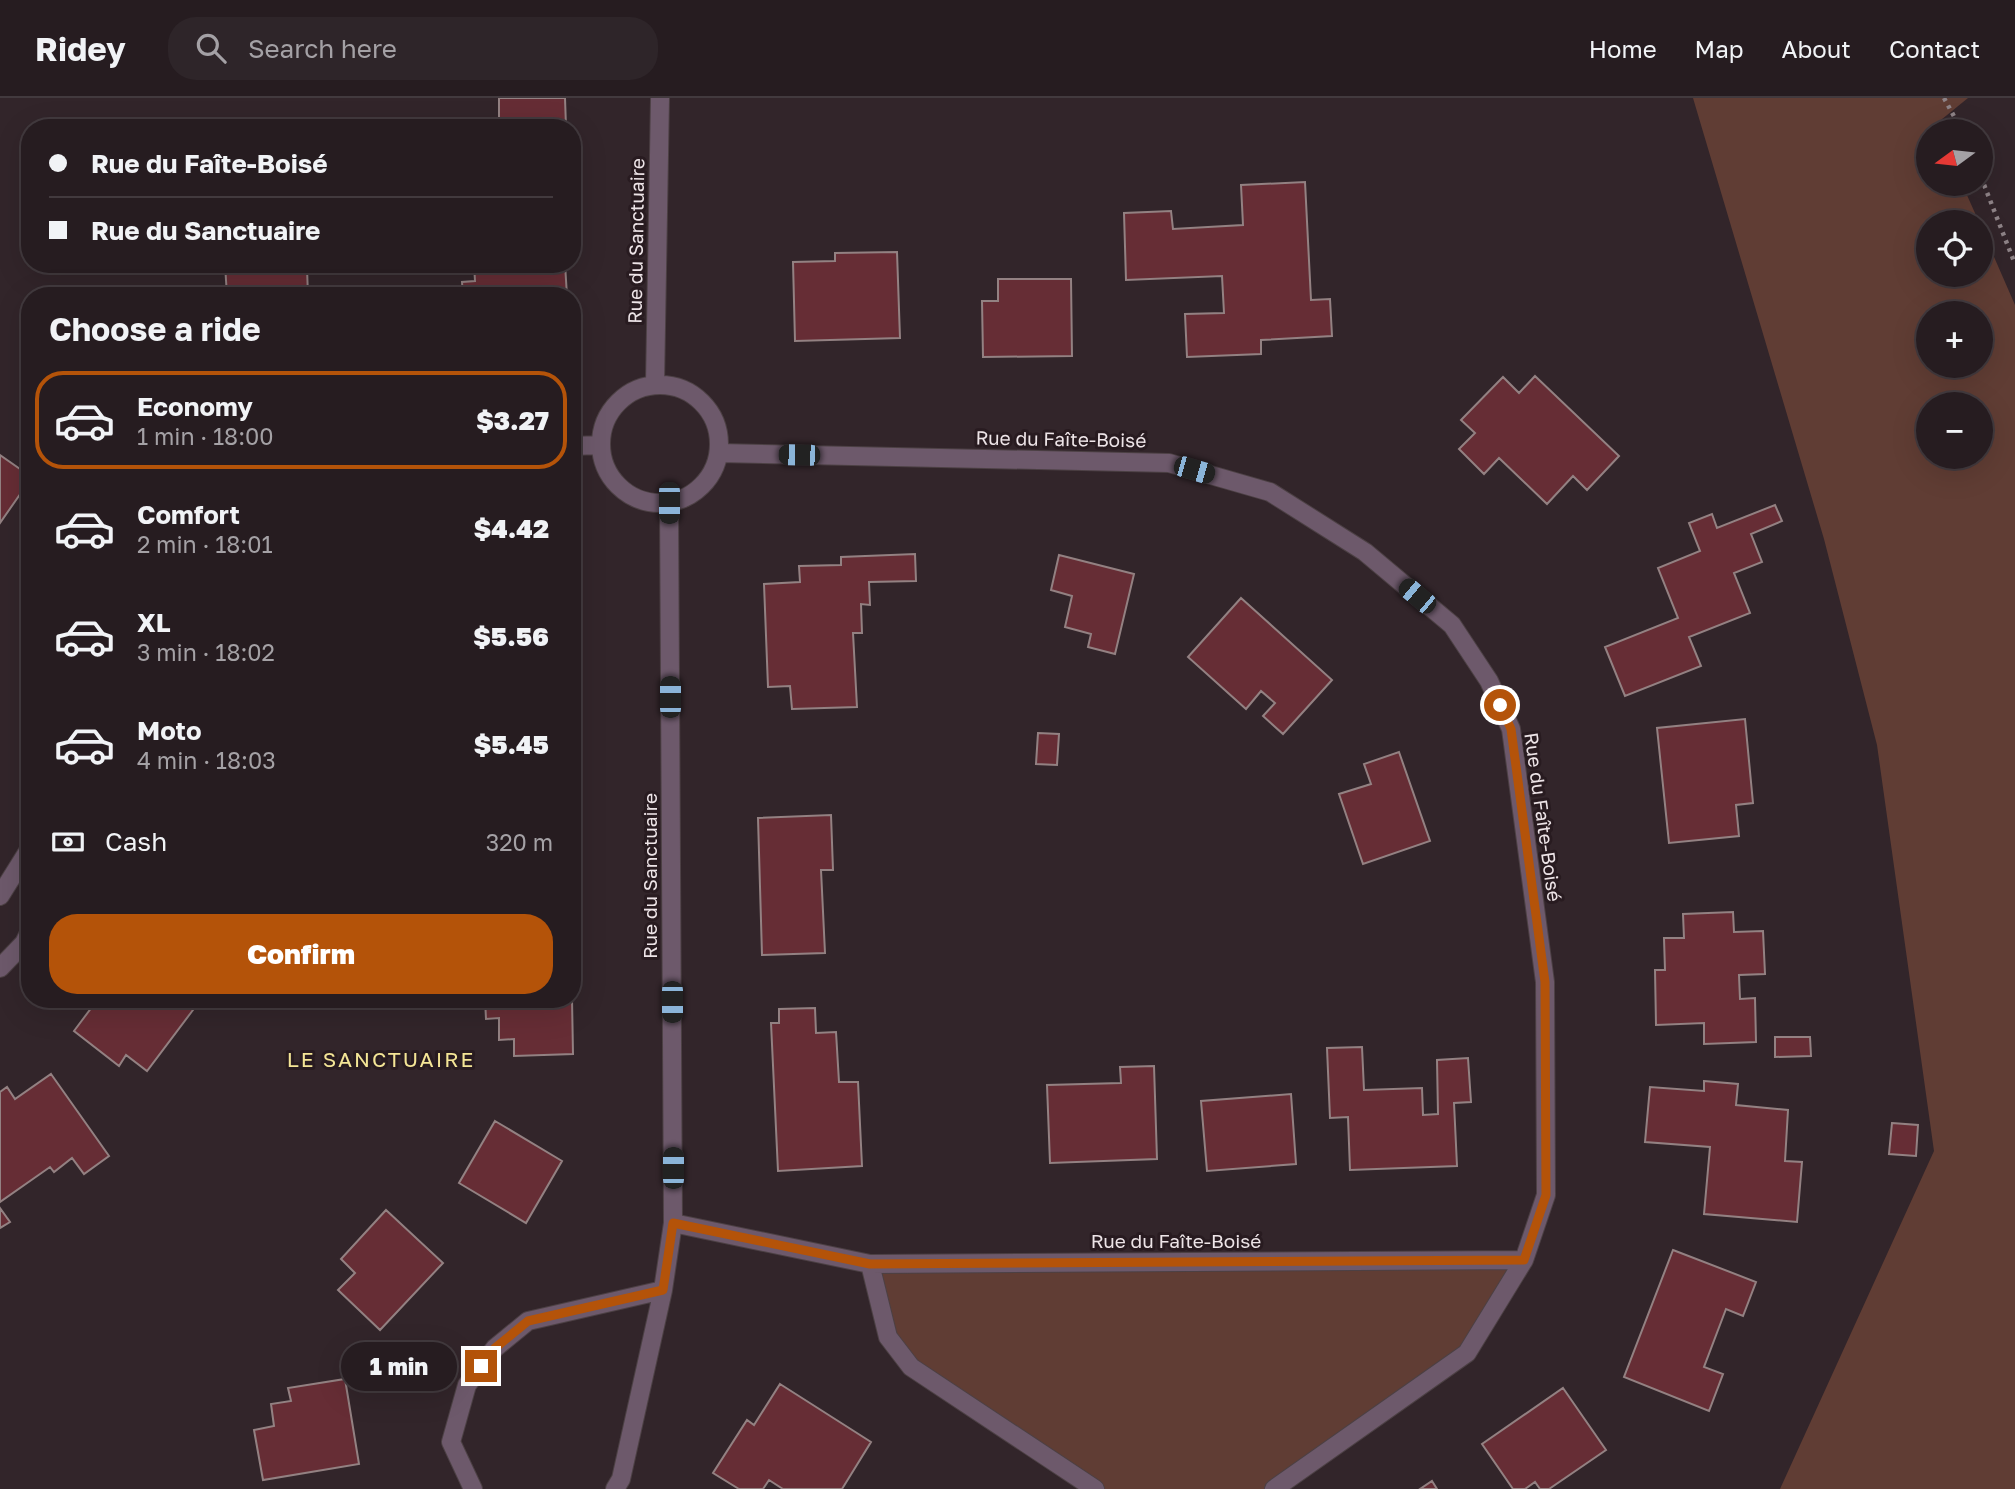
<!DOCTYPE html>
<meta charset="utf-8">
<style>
:root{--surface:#261c20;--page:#2e2529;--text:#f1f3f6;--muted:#a4a1a5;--line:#423a3e;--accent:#b45309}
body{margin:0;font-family:"Golos Text",sans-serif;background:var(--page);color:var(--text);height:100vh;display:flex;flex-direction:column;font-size:26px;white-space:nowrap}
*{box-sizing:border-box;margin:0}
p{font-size:23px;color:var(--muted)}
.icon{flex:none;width:38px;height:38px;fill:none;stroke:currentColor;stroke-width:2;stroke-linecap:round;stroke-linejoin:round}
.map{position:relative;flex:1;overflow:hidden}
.drawer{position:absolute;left:21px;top:189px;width:560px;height:721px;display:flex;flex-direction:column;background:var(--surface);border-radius:28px;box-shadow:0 7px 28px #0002,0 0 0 2px var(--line)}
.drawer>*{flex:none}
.banner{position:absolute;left:21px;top:21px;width:560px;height:154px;border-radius:28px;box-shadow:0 7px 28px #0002,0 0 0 2px var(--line);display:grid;align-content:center;height:154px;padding:0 28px;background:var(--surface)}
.needle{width:46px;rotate:255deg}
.controls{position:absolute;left:1916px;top:21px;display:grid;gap:14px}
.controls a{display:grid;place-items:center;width:77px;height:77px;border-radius:50%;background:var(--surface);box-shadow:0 7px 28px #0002,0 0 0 2px var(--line);font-size:35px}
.end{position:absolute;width:32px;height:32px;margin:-16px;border:9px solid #b45309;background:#fff;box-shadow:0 0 0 4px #fff}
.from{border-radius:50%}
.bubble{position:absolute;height:49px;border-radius:24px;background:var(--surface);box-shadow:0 7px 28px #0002,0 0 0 2px var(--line);font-size:23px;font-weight:800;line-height:49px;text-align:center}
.car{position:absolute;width:21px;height:42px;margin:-21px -10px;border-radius:9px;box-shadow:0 0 5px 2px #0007;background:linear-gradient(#222 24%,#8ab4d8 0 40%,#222 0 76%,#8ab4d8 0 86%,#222 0)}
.banner b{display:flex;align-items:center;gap:24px;height:66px;font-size:26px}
.banner b+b{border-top:2px solid var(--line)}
.banner i{width:18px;height:18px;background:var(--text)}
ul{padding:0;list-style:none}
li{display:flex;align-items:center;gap:21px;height:98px;margin:0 14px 10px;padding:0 14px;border:4px solid transparent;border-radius:28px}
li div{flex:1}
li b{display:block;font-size:26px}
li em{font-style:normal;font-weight:800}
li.on{border-color:var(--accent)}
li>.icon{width:63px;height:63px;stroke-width:1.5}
h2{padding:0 28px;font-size:32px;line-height:84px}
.pay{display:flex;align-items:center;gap:18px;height:77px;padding:0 28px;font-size:26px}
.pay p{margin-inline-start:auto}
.cta{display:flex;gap:14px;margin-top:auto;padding:14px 28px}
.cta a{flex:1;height:80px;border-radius:28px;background:var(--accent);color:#fff;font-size:28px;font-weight:800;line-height:80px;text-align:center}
header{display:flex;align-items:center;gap:42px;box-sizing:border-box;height:98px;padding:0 35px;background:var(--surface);border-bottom:2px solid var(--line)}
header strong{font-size:33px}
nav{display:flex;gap:38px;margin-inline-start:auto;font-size:24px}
.search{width:490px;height:63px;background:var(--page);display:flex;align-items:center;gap:18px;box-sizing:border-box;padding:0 24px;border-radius:28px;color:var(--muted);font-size:26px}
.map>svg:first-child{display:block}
.green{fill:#603d34;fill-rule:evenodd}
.building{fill:#662d35;stroke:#938182;stroke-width:2}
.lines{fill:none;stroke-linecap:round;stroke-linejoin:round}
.street-casing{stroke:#4c4044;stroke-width:20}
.path{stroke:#8e8387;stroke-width:4.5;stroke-dasharray:3.5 5;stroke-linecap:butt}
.street{stroke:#6d596b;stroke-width:18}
.route{stroke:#b45309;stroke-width:9}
.labels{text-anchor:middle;stroke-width:6;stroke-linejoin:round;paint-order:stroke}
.street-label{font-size:19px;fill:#ede4e7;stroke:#281b20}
.neighbourhood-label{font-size:21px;letter-spacing:2px;fill:#f4e596;stroke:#281b20}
</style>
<header>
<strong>Ridey</strong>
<div class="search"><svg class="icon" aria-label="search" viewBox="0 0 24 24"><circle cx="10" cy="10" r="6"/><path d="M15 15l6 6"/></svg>Search here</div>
<nav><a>Home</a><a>Map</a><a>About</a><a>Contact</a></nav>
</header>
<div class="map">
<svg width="2015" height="1391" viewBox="0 0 2015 1391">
<rect width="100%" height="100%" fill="#32252a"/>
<!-- green -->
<path class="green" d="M1693 0H1968L1936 26 1939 33H1928V86H1962L1979 124H1928V177H1981V129L2015 207V1391H1780L1934 1053 1877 647 1824 441ZM1928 215H1981V268H1928ZM1928 306H1981V359H1928Z
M1524 1162 1467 1255 1274 1391H1095L911 1269 888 1239 870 1166Z"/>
<!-- building -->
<path class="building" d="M499 0H565L566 29 499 30Z
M1305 84 1311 202 1330 201 1332 238 1261 242V256L1187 259 1185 216 1224 215 1222 178 1126 182 1124 115 1171 113 1173 131 1243 127 1241 87Z
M897 154 900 240 795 243 793 164 835 163V155Z
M225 166H287V171L307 170 308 198H227Z
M474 166H565L567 198H463L462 184 475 183Z
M998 181H1071L1072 258 983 259 982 203H998Z
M1535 278 1619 358 1587 392 1573 378 1547 406 1499 360 1484 376 1459 351 1475 335 1461 322 1503 279 1519 295Z
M0 357 30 378V382L0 425Z
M1775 407 1782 423 1751 436 1762 464 1734 475 1750 515 1689 539 1701 568 1625 598 1605 549 1678 520 1658 470 1700 453 1689 425 1712 416 1717 430Z
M915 456 916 483 869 484 870 507 861 506 862 535H853L857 609 792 611 790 588 768 589 764 486 800 484 799 468 841 467V459Z
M1059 457 1134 476 1115 556 1088 549 1091 536 1065 529 1072 498 1051 492Z
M1241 500 1332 582 1283 636 1263 618 1275 605 1261 593 1246 611 1188 559Z
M1745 621 1753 705 1736 707 1739 738 1669 745 1657 630Z
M1038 635 1059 636 1057 667 1036 666Z
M1399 654 1430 743 1363 766 1339 696 1371 686 1364 666Z
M831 717 833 772H821L825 855 762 857 758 720Z
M1733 814 1734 834 1763 833 1765 876 1739 877 1740 901 1755 900 1756 944 1704 946V925L1656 927 1655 872H1665L1664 840H1684L1683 816Z
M98 901H188L196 908 147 973 126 957 119 968 74 933Z
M485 901H572L573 956 514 958V941L499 942V920L486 921Z
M815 910 816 935 836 934 839 984H858L862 1068 778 1073 771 925H779V911Z
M1775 939H1810L1811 958 1775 959Z
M1362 949 1364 992 1422 990 1423 1017 1438 1016 1437 962 1468 960 1471 1004 1454 1005 1457 1068 1350 1072 1348 1019 1330 1020 1327 950Z
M1154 968 1157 1061 1050 1065 1047 987 1121 985 1120 969Z
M51 976 109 1058 84 1076 72 1060 54 1074 50 1069 0 1104V994L7 989 15 1001Z
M1704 983 1738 986 1736 1007 1788 1012 1785 1063 1802 1064 1797 1124 1704 1116 1710 1049 1645 1044 1650 989 1704 993Z
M1291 996 1296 1066 1207 1073 1201 1003Z
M495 1023 562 1063 526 1125 459 1085Z
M1892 1025 1918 1027 1916 1058 1889 1056Z
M0 1110 10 1124 0 1130Z
M386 1112 443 1165 380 1232 338 1192 355 1175 341 1161Z
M1673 1152 1756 1184 1743 1218 1726 1211 1704 1269 1723 1276 1709 1313 1624 1279Z
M345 1281 359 1366 263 1382 254 1332 274 1328 271 1306 291 1303 288 1290Z
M780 1286 871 1344 842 1391H783L769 1382 763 1391H739L713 1375 747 1322 754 1327Z
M1563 1290 1606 1352 1549 1391H1540L1535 1384 1525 1391H1513L1482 1346Z
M1432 1383 1437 1391H1420Z"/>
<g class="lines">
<defs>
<path id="street" d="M655 286 660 0
M601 346a59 59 0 1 1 118 0a59 59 0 1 1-118 0Z
M572 348 601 347
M0 798 30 750
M0 870 24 845 30 833
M673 1125 870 1166 1524 1162 1546 1097 1545 884 1511 631 1489 583 1452 527 1365 454 1270 394 1169 365 719 355
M870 1166 888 1239 911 1269 1095 1391
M473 1391 451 1344 467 1287 495 1250 528 1223 663 1192
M615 1391 621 1381 663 1192 673 1125 669 405
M1274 1391 1467 1255 1524 1162"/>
</defs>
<!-- street casing -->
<use href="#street" class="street-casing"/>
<!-- path -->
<path class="path" d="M1944 0 1962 33
M1981 79 2015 166"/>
<!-- street -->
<use href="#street" class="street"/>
</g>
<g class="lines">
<!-- route -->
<path class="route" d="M481 1268 495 1250 528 1223 663 1192 673 1125 870 1166 1524 1162 1546 1097 1545 884 1511 631 1500 607"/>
</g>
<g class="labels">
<!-- street labels -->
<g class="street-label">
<text transform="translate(636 143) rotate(-89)" y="7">Rue du Sanctuaire</text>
<text transform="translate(1061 341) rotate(1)" y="7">Rue du Faîte-Boisé</text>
<text transform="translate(1543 719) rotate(82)" y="7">Rue du Faîte-Boisé</text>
<text transform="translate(650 778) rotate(-90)" y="7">Rue du Sanctuaire</text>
<text x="1176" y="1150">Rue du Faîte-Boisé</text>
</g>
<!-- neighbourhood labels -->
<g class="neighbourhood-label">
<text x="381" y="969">LE SANCTUAIRE</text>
</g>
</g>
</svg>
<div class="controls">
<a><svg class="needle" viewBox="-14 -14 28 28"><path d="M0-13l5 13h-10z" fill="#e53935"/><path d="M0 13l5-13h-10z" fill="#a4a1a5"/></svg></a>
<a><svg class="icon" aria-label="locate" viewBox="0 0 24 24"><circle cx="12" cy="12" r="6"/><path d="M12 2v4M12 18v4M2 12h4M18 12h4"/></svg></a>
<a>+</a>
<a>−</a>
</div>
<i class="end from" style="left:1500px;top:607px"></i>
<i class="end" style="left:481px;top:1268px"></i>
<div class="bubble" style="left:341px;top:1244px;width:116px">1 min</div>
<i class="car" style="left:799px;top:357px;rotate:271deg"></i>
<i class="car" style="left:1194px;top:372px;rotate:106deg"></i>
<i class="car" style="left:669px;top:405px;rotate:180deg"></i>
<i class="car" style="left:1417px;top:498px;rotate:310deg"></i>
<i class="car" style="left:670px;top:599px;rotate:0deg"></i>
<i class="car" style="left:672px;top:904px;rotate:180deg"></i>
<i class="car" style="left:673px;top:1070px;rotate:0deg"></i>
<div class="banner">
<b><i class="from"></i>Rue du Faîte-Boisé</b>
<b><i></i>Rue du Sanctuaire</b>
</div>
<section class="drawer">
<h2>Choose a ride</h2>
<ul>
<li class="on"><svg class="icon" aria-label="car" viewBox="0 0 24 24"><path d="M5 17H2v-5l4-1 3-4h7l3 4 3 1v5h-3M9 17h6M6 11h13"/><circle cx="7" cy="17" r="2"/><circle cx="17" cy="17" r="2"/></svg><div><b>Economy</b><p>1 min · 18:00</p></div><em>$3.27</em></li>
<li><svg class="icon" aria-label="car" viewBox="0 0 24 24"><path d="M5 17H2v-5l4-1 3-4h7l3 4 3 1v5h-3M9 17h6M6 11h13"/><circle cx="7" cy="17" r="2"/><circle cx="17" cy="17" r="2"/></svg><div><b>Comfort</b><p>2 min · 18:01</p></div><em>$4.42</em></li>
<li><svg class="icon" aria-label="car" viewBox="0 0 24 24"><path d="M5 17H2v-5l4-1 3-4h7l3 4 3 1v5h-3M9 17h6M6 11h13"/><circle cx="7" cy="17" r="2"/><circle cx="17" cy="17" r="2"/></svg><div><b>XL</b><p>3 min · 18:02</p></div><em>$5.56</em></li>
<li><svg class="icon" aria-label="car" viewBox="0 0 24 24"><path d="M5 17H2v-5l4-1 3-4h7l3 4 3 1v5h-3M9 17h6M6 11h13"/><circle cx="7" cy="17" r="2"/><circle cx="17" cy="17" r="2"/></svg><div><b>Moto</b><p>4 min · 18:03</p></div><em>$5.45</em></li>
</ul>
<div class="pay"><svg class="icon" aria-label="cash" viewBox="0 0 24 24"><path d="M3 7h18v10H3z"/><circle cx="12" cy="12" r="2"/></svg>Cash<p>320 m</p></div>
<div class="cta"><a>Confirm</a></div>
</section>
</div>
